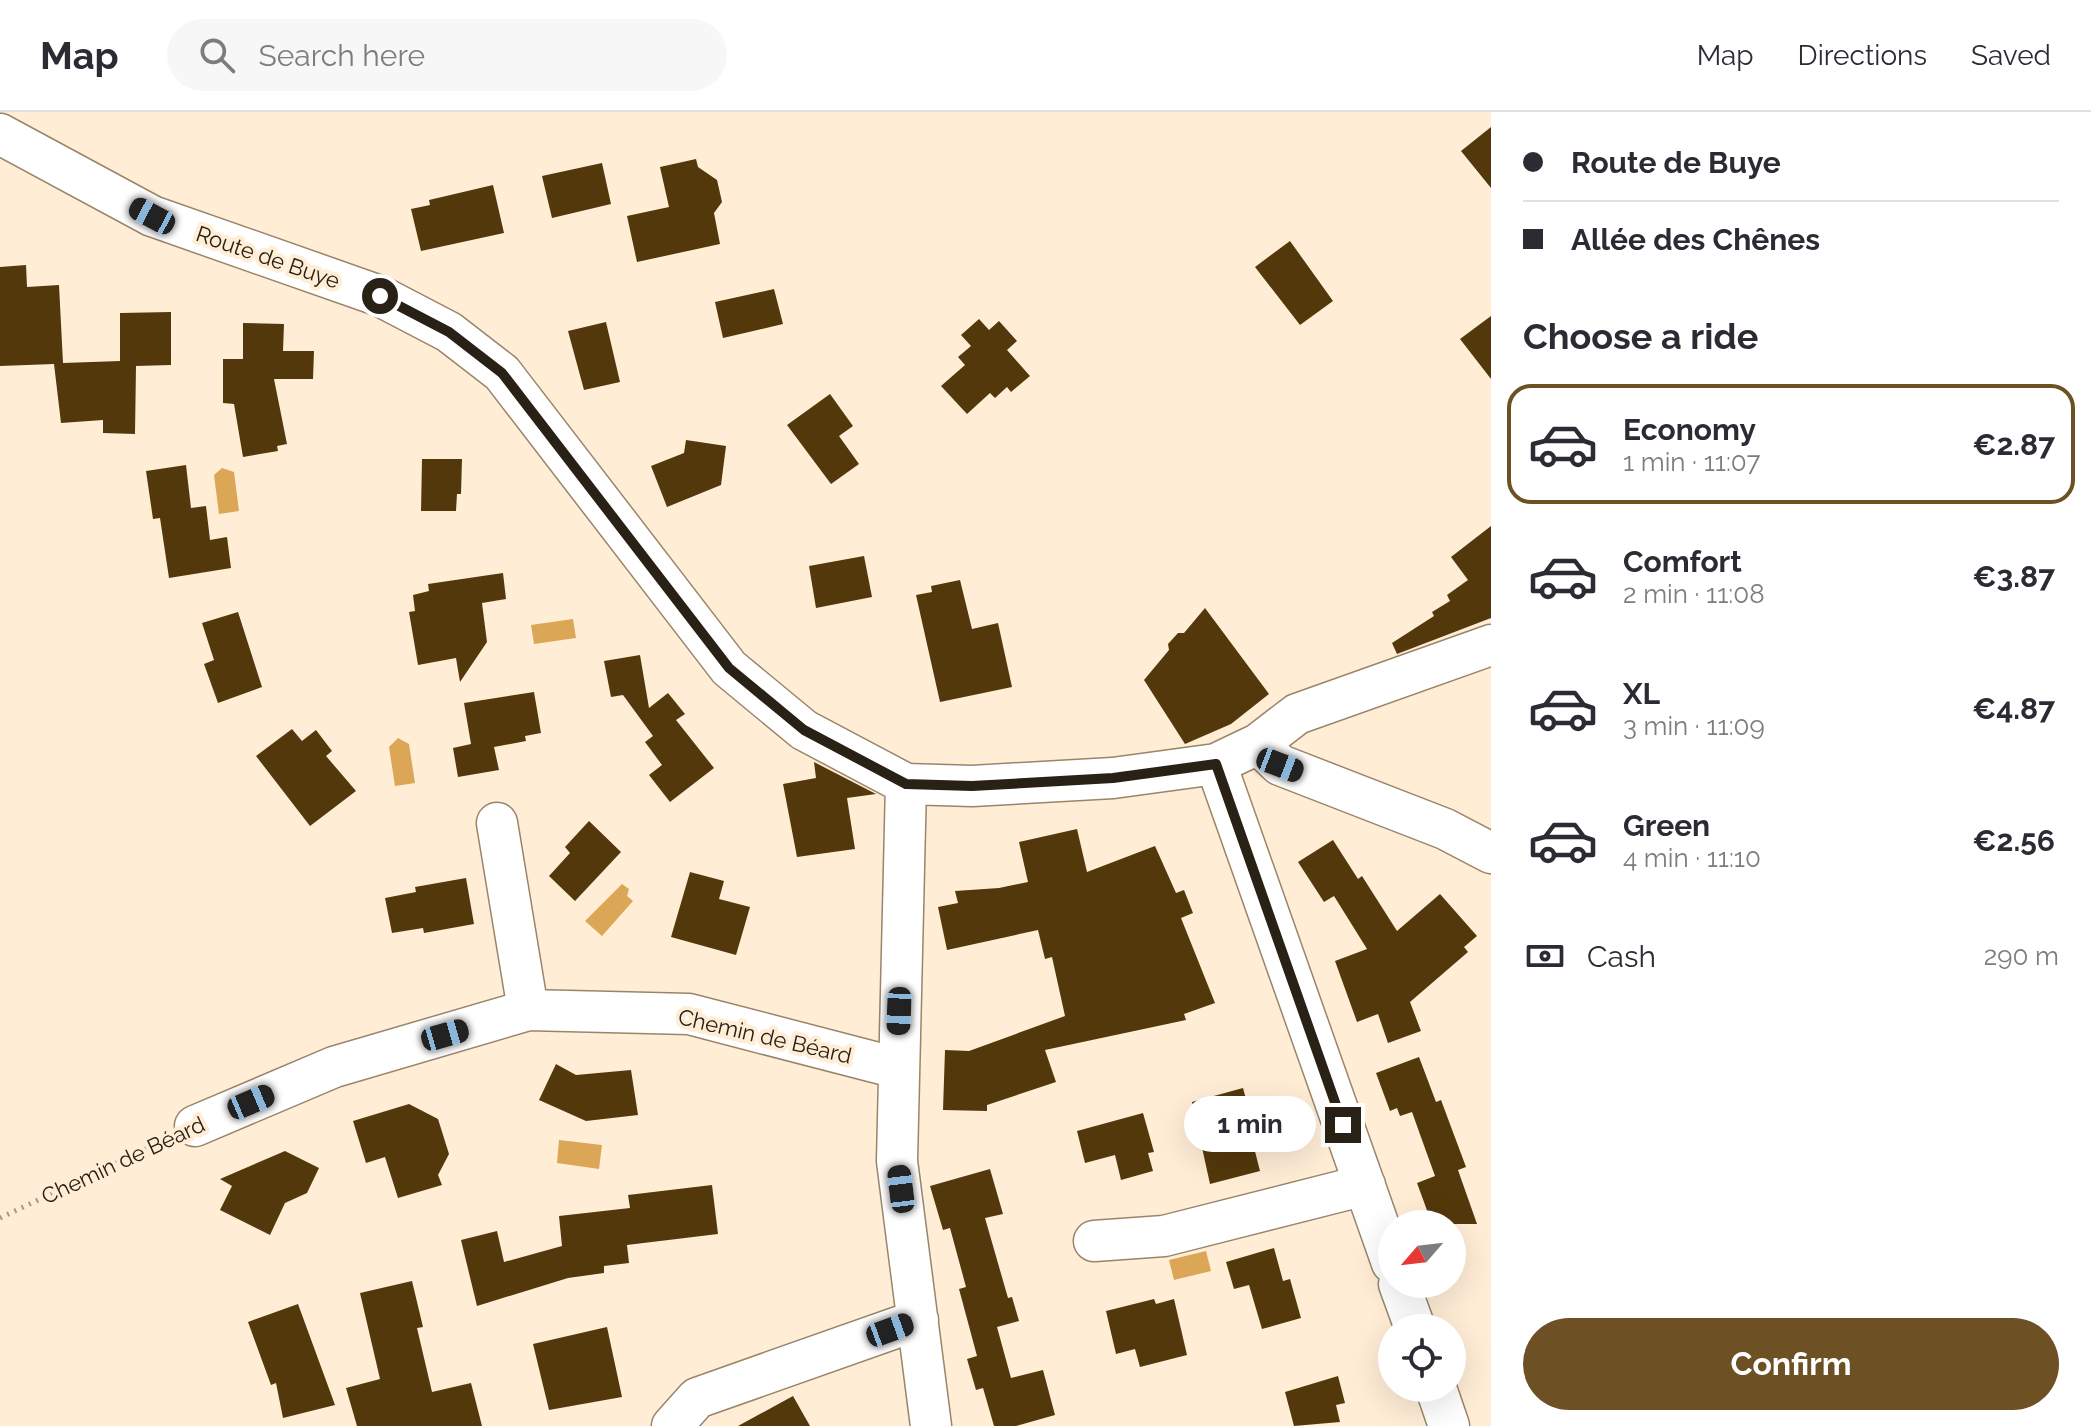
<!DOCTYPE html>
<meta charset="utf-8">
<style>
:root{--surface:#fff;--page:#f7f7f7;--text:#2b2b33;--muted:#7c7c81;--line:#e1e1e2;--accent:#6d5023}
body{margin:0;font-family:Raleway,sans-serif;background:var(--page);color:var(--text);height:100vh;display:flex;flex-direction:column;font-size:30px;white-space:nowrap}
*{box-sizing:border-box;margin:0}
p{font-size:26px;color:var(--muted)}
.icon{flex:none;width:44px;height:44px;fill:none;stroke:currentColor;stroke-width:2;stroke-linecap:round;stroke-linejoin:round}
.map{position:relative;flex:1;overflow:hidden}
.sheet{display:flex;flex-direction:column;background:var(--surface);width:600px}
.sheet>*{flex:none}
.banner{display:grid;align-content:center;height:176px;padding:0 32px;background:var(--surface)}
.needle{width:52px;rotate:242deg}
.tools{position:absolute;left:1378px;top:1098px;display:grid;gap:16px}
.tools a{display:grid;place-items:center;width:88px;height:88px;border-radius:50%;background:var(--surface);box-shadow:0 8px 32px #0002;font-size:40px}
.end{position:absolute;width:36px;height:36px;margin:-18px;border:10px solid #292116;background:#fff;box-shadow:0 0 0 4px #fff}
.from{border-radius:50%}
.bubble{position:absolute;height:56px;border-radius:28px;background:var(--surface);box-shadow:0 8px 32px #0002;font-size:26px;font-weight:700;line-height:56px;text-align:center}
.car{position:absolute;width:24px;height:48px;margin:-24px -12px;border-radius:10px;box-shadow:0 0 6px 2px #0007;background:linear-gradient(#222 24%,#8ab4d8 0 40%,#222 0 76%,#8ab4d8 0 86%,#222 0)}
.banner b{display:flex;align-items:center;gap:28px;height:76px;font-size:30px}
.banner b+b{border-top:2px solid var(--line)}
.banner i{width:20px;height:20px;background:var(--text)}
ul{padding:0;list-style:none}
li{display:flex;align-items:center;gap:24px;height:120px;margin:0 16px 12px;padding:0 16px;border:4px solid transparent;border-radius:24px}
li div{flex:1}
li b{display:block;font-size:30px}
li em{font-style:normal;font-weight:700}
li.selected{border-color:var(--accent)}
li>.icon{width:72px;height:72px;stroke-width:1.5}
h2{padding:0 32px;font-size:36px;line-height:96px}
.pay{display:flex;align-items:center;gap:20px;height:88px;padding:0 32px;font-size:30px}
.pay p{margin-inline-start:auto}
.primary-button{display:flex;gap:16px;margin-top:auto;padding:16px 32px}
.primary-button a{flex:1;height:92px;border-radius:48px;background:var(--accent);color:#fff;font-size:32px;font-weight:700;line-height:92px;text-align:center}
header{display:flex;align-items:center;gap:48px;box-sizing:border-box;height:112px;padding:0 40px;background:var(--surface);border-bottom:2px solid var(--line)}
header strong{font-size:38px}
nav{display:flex;gap:44px;margin-inline-start:auto;font-size:28px}
.search{width:560px;height:72px;background:var(--page);display:flex;align-items:center;gap:20px;box-sizing:border-box;padding:0 28px;border-radius:44px;color:var(--muted);font-size:30px}
main{display:flex;flex:1;min-height:0}
.map>svg:first-child{display:block}
.water{fill:#dca657}
.building{fill:#53380b}
.lines{fill:none;stroke-linecap:round;stroke-linejoin:round}
.minor-casing{stroke:#99856a;stroke-width:43}
.path{stroke:#a79987;stroke-width:5;stroke-dasharray:2 6;stroke-linecap:butt}
.minor{stroke:#fff;stroke-width:40}
.route{stroke:#292116;stroke-width:10}
.labels{text-anchor:middle;stroke-width:8;stroke-linejoin:round;paint-order:stroke}
.street-label{font-size:22px;fill:#292116;stroke:#ffedd6}
</style>
<header>
<strong>Map</strong>
<div class="search"><svg class="icon" aria-label="search" viewBox="0 0 24 24"><circle cx="10" cy="10" r="6"/><path d="M15 15l6 6"/></svg>Search here</div>
<nav><a>Map</a><a>Directions</a><a>Saved</a></nav>
</header>
<main>
<div class="map">
<svg width="1491" height="1314" viewBox="0 0 1491 1314">
<rect width="100%" height="100%" fill="#ffedd6"/>
<!-- water -->
<path class="water" d="M222 356 234 360 239 399 219 402 214 363Z
M573 507 576 526 534 532 531 513Z
M398 626 409 632 415 671 395 674 389 635Z
M622 772 629 777 627 784 633 789 602 824 585 809Z
M559 1028 602 1033 599 1057 557 1051Z
M1206 1139 1211 1159 1174 1168 1169 1148Z"/>
<!-- building -->
<path class="building" d="M1491 15V76L1461 39Z
M696 47 698 55 717 68 722 90 714 101 720 132 637 150 627 104 669 95 660 55Z
M602 51 611 92 552 106 542 64Z
M493 73 504 121 421 139 411 97 430 93 429 88Z
M1290 129 1333 189 1300 213 1255 155Z
M26 153 27 175 59 173 63 251 120 249V201L171 200V253L136 254 135 322 103 321V308L61 311 54 252 0 254V155Z
M774 177 783 212 723 226 715 190Z
M1491 204V267L1460 227Z
M979 207 989 218 999 209 1017 229 1007 238 1030 264 1011 280 1007 275 995 286 990 281 967 302 941 274 965 253 958 245 971 234 961 223Z
M606 210 620 270 584 278 568 219Z
M243 211 284 212 283 239H314L313 267H274L287 332 277 334 278 339 243 345 234 292 223 291V247H243Z
M830 282 853 314 839 324 859 352 831 372 787 313Z
M686 328 726 334 721 373 667 395 651 354 684 341Z
M422 347H462L461 382H457L456 399H421Z
M186 353 191 396 206 394 210 428 227 425 231 456 169 466 160 406 153 407 146 359Z
M1491 414V506L1397 542 1392 531 1434 504 1432 500 1450 489 1447 483 1468 468 1451 445Z
M864 444 872 485 816 496 809 454Z
M503 461 506 487 482 491 487 530 460 570 456 546 418 553 409 500 415 499 413 483 429 479 428 472Z
M960 468 972 517 998 511 1012 575 940 590 916 483 932 480 931 474Z
M1205 496 1269 582 1231 612 1185 632 1144 568 1169 538 1168 532 1178 521H1184Z
M238 500 262 575 218 591 204 552 214 548 202 511Z
M640 543 649 596 668 581 685 602 676 608 714 656 670 690 649 663 662 653 645 630 653 624 623 583 611 585 604 549Z
M534 580 541 621 525 624 526 629 494 635 499 658 458 665 453 636 471 632 464 591Z
M292 617 302 629 316 618 332 639 326 644 356 679 310 714 256 644Z
M814 650 876 682 847 686 855 737 797 745 783 672 816 666Z
M589 709 621 740 575 789 549 764 570 741 565 735Z
M1077 717 1087 760 1155 734 1176 781 1184 778 1193 801 1181 806 1215 891 1184 902 1186 908 1045 938 1056 970 987 993V999L943 998 945 938 969 939 1065 904 1052 845 1045 847 1038 818 947 838 938 795 958 791 955 779 999 776 1028 770 1019 730Z
M1333 728 1358 767 1362 764 1397 819 1440 782 1477 824 1464 835 1468 840 1410 890 1421 919 1388 931 1378 902 1357 910 1335 849 1367 837 1334 784 1324 790 1298 750Z
M690 760 724 769 719 787 750 795 736 843 671 825Z
M466 766 474 812 424 821 423 816 392 821 385 786 416 780 415 775Z
M1419 945 1436 990 1441 988 1466 1055 1458 1058 1477 1112H1432L1417 1071 1435 1064 1422 1028 1412 1000 1400 1004 1397 996 1390 999 1376 961Z
M556 952 576 963 631 958 638 1003 586 1009 539 988Z
M1243 976 1250 1002 1246 1004 1260 1059 1210 1072 1192 990Z
M409 992 438 1007 449 1042 438 1063 442 1073 398 1086 385 1045 366 1051 353 1009Z
M1143 1001 1154 1040 1148 1041 1153 1059 1121 1068 1115 1043 1085 1051 1077 1019Z
M285 1039 319 1056 307 1081 285 1091 270 1123 220 1098 232 1074 220 1067Z
M990 1057 1003 1102 985 1106 1008 1186 1012 1185 1019 1209 997 1215 1011 1266 1043 1258 1055 1303 1016 1314H994L983 1276 976 1278 967 1247 977 1244 959 1177 966 1175 950 1116 943 1118 930 1074Z
M712 1073 718 1122 627 1133 629 1151 604 1154V1161L568 1166 477 1194 461 1128 497 1119 504 1150 562 1134 559 1104 630 1096 628 1083Z
M1274 1136 1283 1169 1290 1167 1301 1206 1262 1217 1249 1173 1234 1177 1226 1150Z
M412 1169 423 1215 417 1216 432 1280 471 1271 482 1314H357L346 1276 380 1267 360 1181Z
M1154 1187 1156 1192 1174 1187 1187 1243 1140 1255 1135 1237 1116 1242 1106 1199Z
M298 1192 335 1293 283 1306 276 1271 271 1273 248 1210Z
M607 1215 622 1285 549 1298 533 1232Z
M1338 1264 1345 1291 1336 1293 1340 1310 1294 1314 1285 1280Z
M793 1284 810 1314H738Z"/>
<g class="lines">
<defs>
<path id="minor" d="M0 22 152 104 380 184 449 220 502 261 729 556 804 618 906 672 972 674 1113 666 1216 652 1258 632 1297 602 1491 533
M1258 632 1280 653 1445 717 1491 741
M1216 652 1392 1151
M906 672 897 1049 931 1314
M497 711 528 898
M195 1014 334 955 528 898 689 902 897 956
M1094 1129 1164 1124 1365 1073
M1399 1172 1415 1216
M1436 1276 1449 1314
M672 1314 697 1286 918 1208"/>
</defs>
<!-- minor casing -->
<use href="#minor" class="minor-casing"/>
<!-- path -->
<path class="path" d="M0 1106 165 1028"/>
<!-- minor -->
<use href="#minor" class="minor"/>
</g>
<g class="lines">
<!-- route -->
<path class="route" d="M380 184 449 220 502 261 729 556 804 618 906 672 972 674 1113 666 1216 652 1343 1013"/>
</g>
<g class="labels">
<!-- street labels -->
<g class="street-label">
<text transform="translate(268 145) rotate(19)" y="8">Route de Buye</text>
<text transform="translate(765 924) rotate(13)" y="8">Chemin de Béard</text>
<text transform="translate(123 1048) rotate(-25)" y="8">Chemin de Béard</text>
</g>
</g>
</svg>
<div class="tools">
<a><svg class="needle" viewBox="-14 -14 28 28"><path d="M0-13l5 13h-10z" fill="#e53935"/><path d="M0 13l5-13h-10z" fill="#7c7c81"/></svg></a>
<a><svg class="icon" aria-label="locate" viewBox="0 0 24 24"><circle cx="12" cy="12" r="6"/><path d="M12 2v4M12 18v4M2 12h4M18 12h4"/></svg></a>
</div>
<i class="end from" style="left:380px;top:184px"></i>
<i class="end" style="left:1343px;top:1013px"></i>
<div class="bubble" style="left:1184px;top:984px;width:132px">1 min</div>
<i class="car" style="left:152px;top:104px;rotate:298deg"></i>
<i class="car" style="left:1280px;top:653px;rotate:111deg"></i>
<i class="car" style="left:899px;top:899px;rotate:182deg"></i>
<i class="car" style="left:445px;top:923px;rotate:74deg"></i>
<i class="car" style="left:251px;top:990px;rotate:67deg"></i>
<i class="car" style="left:901px;top:1077px;rotate:353deg"></i>
<i class="car" style="left:890px;top:1218px;rotate:70deg"></i>
</div>
<section class="sheet">
<div class="banner">
<b><i class="from"></i>Route de Buye</b>
<b><i></i>Allée des Chênes</b>
</div>
<h2>Choose a ride</h2>
<ul>
<li class="selected"><svg class="icon" aria-label="car" viewBox="0 0 24 24"><path d="M5 17H2v-5l4-1 3-4h7l3 4 3 1v5h-3M9 17h6M6 11h13"/><circle cx="7" cy="17" r="2"/><circle cx="17" cy="17" r="2"/></svg><div><b>Economy</b><p>1 min · 11:07</p></div><em>€2.87</em></li>
<li><svg class="icon" aria-label="car" viewBox="0 0 24 24"><path d="M5 17H2v-5l4-1 3-4h7l3 4 3 1v5h-3M9 17h6M6 11h13"/><circle cx="7" cy="17" r="2"/><circle cx="17" cy="17" r="2"/></svg><div><b>Comfort</b><p>2 min · 11:08</p></div><em>€3.87</em></li>
<li><svg class="icon" aria-label="car" viewBox="0 0 24 24"><path d="M5 17H2v-5l4-1 3-4h7l3 4 3 1v5h-3M9 17h6M6 11h13"/><circle cx="7" cy="17" r="2"/><circle cx="17" cy="17" r="2"/></svg><div><b>XL</b><p>3 min · 11:09</p></div><em>€4.87</em></li>
<li><svg class="icon" aria-label="car" viewBox="0 0 24 24"><path d="M5 17H2v-5l4-1 3-4h7l3 4 3 1v5h-3M9 17h6M6 11h13"/><circle cx="7" cy="17" r="2"/><circle cx="17" cy="17" r="2"/></svg><div><b>Green</b><p>4 min · 11:10</p></div><em>€2.56</em></li>
</ul>
<div class="pay"><svg class="icon" aria-label="cash" viewBox="0 0 24 24"><path d="M3 7h18v10H3z"/><circle cx="12" cy="12" r="2"/></svg>Cash<p>290 m</p></div>
<div class="primary-button"><a>Confirm</a></div>
</section>
</main>
